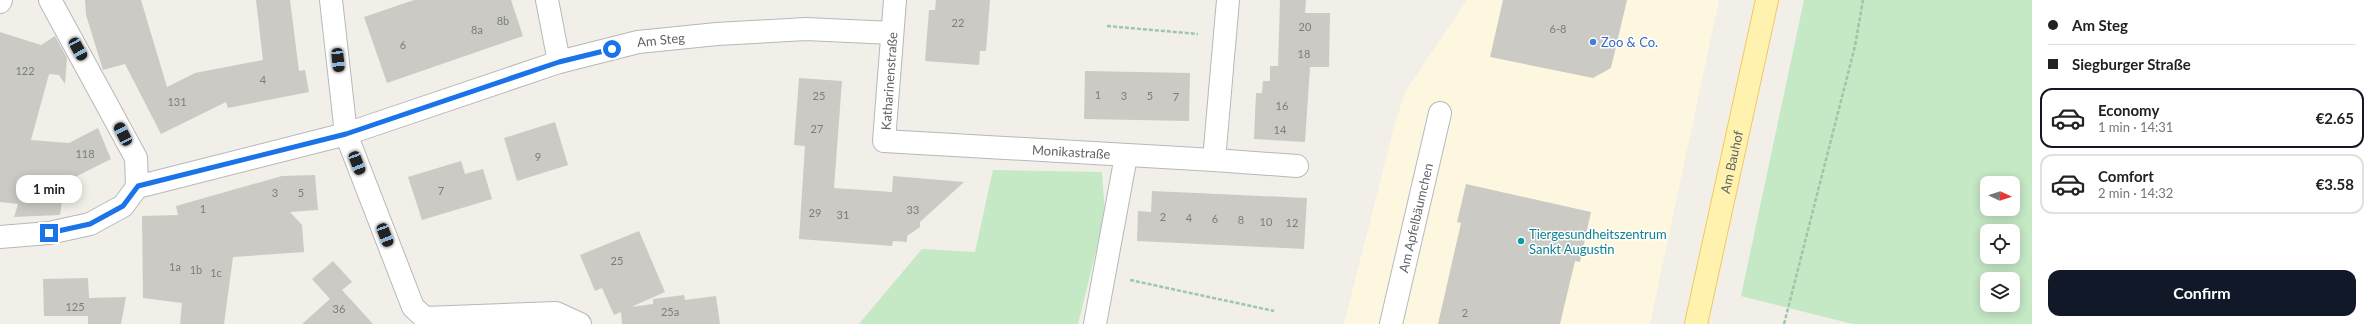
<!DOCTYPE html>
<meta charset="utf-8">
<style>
:root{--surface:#fff;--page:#f6f6f6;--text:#222;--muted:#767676;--line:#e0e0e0;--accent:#111827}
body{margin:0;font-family:Lato,sans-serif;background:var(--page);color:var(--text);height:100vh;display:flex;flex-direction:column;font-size:15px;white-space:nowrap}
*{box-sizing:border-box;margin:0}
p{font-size:13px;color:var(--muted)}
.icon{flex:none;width:22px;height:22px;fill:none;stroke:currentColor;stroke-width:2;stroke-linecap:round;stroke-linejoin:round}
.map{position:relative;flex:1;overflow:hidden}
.sheet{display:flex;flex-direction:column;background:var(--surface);width:340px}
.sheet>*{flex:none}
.top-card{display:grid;align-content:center;height:88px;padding:0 16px;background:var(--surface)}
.needle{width:26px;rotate:94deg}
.fabs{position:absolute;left:1980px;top:176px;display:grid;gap:8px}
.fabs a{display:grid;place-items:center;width:40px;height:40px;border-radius:8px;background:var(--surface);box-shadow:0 2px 10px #0003;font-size:20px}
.end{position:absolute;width:18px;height:18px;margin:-9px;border:5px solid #1a73e8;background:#fff;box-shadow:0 0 0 2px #fff}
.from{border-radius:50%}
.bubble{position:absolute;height:28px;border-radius:12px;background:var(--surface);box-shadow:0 2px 10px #0003;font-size:13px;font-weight:700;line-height:28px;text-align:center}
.car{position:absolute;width:12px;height:24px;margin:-12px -6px;border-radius:5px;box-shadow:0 0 3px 1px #0007;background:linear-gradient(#222 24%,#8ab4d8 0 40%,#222 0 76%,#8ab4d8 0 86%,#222 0)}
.top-card b{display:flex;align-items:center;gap:14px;height:38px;font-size:15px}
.top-card b+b{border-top:1px solid var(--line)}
.top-card i{width:10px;height:10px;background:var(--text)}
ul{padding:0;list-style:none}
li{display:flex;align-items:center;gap:12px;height:60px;margin:0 8px 6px;padding:0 8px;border:2px solid var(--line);border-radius:12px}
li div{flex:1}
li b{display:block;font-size:15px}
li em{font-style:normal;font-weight:700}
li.selected{border-color:var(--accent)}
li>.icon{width:36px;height:36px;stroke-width:1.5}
.primary-button{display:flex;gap:8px;margin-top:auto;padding:8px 16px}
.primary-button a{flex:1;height:46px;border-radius:12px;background:var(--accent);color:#fff;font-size:16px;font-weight:700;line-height:46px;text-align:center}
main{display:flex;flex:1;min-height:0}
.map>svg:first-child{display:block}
.commercial{fill:#fef7e0}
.green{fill:#c5e8c5;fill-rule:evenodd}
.building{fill:#cccac5}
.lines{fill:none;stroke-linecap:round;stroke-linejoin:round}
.minor-casing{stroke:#b5b8bc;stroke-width:24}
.major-casing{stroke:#f2c960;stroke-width:24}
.path{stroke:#9cc7a9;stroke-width:2.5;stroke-dasharray:4 2;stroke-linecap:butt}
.minor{stroke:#fff;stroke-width:22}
.major{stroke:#fff2af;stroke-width:22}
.route{stroke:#1a73e8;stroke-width:5}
.shop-dot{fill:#3f7fe0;stroke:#fff;stroke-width:1.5}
.culture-dot{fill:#0f9aa8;stroke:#fff;stroke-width:1.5}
.labels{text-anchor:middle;stroke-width:3;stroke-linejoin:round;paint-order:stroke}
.number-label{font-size:11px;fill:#7a7d7f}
.street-label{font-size:13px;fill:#5f6368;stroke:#fff}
.shop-label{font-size:13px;fill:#366cbe;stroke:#fff;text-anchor:start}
.culture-label{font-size:13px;fill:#0d838f;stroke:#fff;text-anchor:start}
</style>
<main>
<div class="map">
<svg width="2032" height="324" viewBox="0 0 2032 324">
<rect width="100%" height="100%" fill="#f1efe8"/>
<!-- commercial -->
<path class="commercial" d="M1467 0H1719L1650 324H1344L1394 127 1405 92Z"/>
<!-- green -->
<path class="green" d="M1804 0H2032V324H1853L1741 296ZM1987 183H2013V209H1987ZM1987 231H2013V257H1987ZM1987 279H2013V305H1987Z
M993 170 1102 172 1105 215 1078 324H859L922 249 975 252Z"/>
<!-- building -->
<path class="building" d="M85 0H141L167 87 195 73 263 60 256 0H290L299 71 305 70 309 92 228 108 226 102 161 134 125 64 103 70 86 15Z
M414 0H511L523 36 387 83 364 17Z
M936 0H990L986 51H980L979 65 925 61 929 10H935Z
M1280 0H1306L1305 13H1330L1329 67H1310L1305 142 1254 139 1256 93H1262L1263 81H1270V66H1278Z
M1503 0H1627L1611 68 1593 78 1490 57Z
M0 32 41 45 55 36 67 58 65 84 59 75 49 74 31 140 69 143 98 128 111 159 65 182 60 215 14 217 18 204 0 202Z
M1085 71 1190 73 1189 121 1084 119Z
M799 78 842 81 834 188 892 192 893 176 964 182 920 222V227L907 236V242L893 241 892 246 799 239 805 146 794 145Z
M555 122 568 165 517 181 504 138Z
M461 161 465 174 483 169 492 199 422 220 408 177Z
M315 175 318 210 290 212 302 225 304 252 233 257 224 324H180L182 303 143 298 142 216 178 215 176 206 282 176Z
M1466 184 1591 212 1580 262 1575 261 1560 324H1438L1461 223 1457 222Z
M1152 191 1307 198 1304 249 1137 241 1138 211 1151 212Z
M639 231 665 292 631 307 653 304V299L684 295 685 300 716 296 720 324H622L621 312 614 315 602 288 595 291 580 255Z
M333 261 352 282 342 290 373 324H302L330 299 312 279Z
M88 278 89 298 126 297 121 324H88V316H44L43 279Z"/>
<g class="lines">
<defs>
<g id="minor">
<path d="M331 0 346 134 413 307 425 318 556 313 580 324"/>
<path d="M547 0 559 62"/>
<path id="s1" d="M895 0 884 141 1214 160 1228 0"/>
<path d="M0 2 1 0"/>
<path d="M1214 160 1297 166"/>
<path id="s2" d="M137 187 346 134 559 62 638 42 717 34 806 29 892 33"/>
<path d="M0 237 49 233 90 224 123 206 137 187 136 158 50 0"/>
<path d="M1095 324 1126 156"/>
<path id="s3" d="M1391 324 1440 113"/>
</g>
<g id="major">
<path id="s4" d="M1696 324 1767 0"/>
</g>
</defs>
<!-- minor casing -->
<use href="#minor" class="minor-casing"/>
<!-- major casing -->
<use href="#major" class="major-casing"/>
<!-- path -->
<path class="path" d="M1107 26 1198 34
M1130 280 1274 311
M1784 324 1855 46 1863 0"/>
<!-- minor -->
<use href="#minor" class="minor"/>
<!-- major -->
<use href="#major" class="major"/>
</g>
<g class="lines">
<!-- route -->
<path class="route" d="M49 233 90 224 123 206 138 186 346 134 559 62 612 49"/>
</g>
<!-- markers -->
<circle class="shop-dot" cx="1593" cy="42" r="4"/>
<circle class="culture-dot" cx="1521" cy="241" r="4"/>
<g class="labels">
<!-- number labels -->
<g class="number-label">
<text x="503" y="25">8b</text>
<text x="958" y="27">22</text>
<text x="1305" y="31">20</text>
<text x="1558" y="33">6-8</text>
<text x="477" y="34">8a</text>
<text x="403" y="49">6</text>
<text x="1304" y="58">18</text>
<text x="25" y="75">122</text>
<text x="263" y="84">4</text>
<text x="1098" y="99">1</text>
<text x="819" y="100">25</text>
<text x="1124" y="100">3</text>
<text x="1150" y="100">5</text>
<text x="1176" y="101">7</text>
<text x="177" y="106">131</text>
<text x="1282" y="110">16</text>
<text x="817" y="133">27</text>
<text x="1280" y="134">14</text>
<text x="85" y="158">118</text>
<text x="538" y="161">9</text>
<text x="441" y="195">7</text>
<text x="275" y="197">3</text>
<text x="301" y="197">5</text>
<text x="203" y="213">1</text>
<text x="913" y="214">33</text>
<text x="815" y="217">29</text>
<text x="843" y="219">31</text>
<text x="1163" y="221">2</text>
<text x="1189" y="222">4</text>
<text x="1215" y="223">6</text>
<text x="1241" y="224">8</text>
<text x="1266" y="226">10</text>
<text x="1292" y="227">12</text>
<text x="617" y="265">25</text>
<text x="175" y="271">1a</text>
<text x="196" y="274">1b</text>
<text x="216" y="277">1c</text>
<text x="75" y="311">125</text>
<text x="339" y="313">36</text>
<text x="670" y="316">25a</text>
<text x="1465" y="317">2</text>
</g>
<!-- street labels -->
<g class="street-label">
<text dy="5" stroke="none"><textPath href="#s2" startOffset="545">Am Steg</textPath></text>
<text transform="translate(889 81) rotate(-86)" y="5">Katharinenstraße</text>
<text dy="5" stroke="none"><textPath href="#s1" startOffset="329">Monikastraße</textPath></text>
<text dy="5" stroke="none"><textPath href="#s4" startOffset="166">Am Bauhof</textPath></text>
<text dy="5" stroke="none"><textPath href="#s3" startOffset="109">Am Apfelbäumchen</textPath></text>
</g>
<!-- shop labels -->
<g class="shop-label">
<text x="1601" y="47">Zoo &amp; Co.</text>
</g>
<!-- culture labels -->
<g class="culture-label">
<text x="1529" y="239">Tiergesundheitszentrum<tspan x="1529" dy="15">Sankt Augustin</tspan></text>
</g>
</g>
</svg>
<div class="fabs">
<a><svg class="needle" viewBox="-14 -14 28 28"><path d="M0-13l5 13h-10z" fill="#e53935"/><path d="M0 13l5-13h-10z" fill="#767676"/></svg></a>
<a><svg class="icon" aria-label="locate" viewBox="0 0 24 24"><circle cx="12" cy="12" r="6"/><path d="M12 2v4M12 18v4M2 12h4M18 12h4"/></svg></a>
<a><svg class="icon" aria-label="layers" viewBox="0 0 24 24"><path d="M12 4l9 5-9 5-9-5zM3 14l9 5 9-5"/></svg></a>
</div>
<i class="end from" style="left:612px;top:49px"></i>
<i class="end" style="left:49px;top:233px"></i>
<div class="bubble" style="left:16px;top:175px;width:66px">1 min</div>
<i class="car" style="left:78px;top:49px;rotate:151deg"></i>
<i class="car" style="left:338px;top:60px;rotate:174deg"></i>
<i class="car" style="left:123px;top:134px;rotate:333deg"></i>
<i class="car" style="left:357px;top:163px;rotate:159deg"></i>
<i class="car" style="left:385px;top:235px;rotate:159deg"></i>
</div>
<section class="sheet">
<div class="top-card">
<b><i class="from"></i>Am Steg</b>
<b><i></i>Siegburger Straße</b>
</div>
<ul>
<li class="selected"><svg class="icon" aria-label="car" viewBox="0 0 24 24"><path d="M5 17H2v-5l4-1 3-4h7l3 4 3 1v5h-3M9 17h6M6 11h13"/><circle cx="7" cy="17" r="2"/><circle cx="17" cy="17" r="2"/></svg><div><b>Economy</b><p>1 min · 14:31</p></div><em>€2.65</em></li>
<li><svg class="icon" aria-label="car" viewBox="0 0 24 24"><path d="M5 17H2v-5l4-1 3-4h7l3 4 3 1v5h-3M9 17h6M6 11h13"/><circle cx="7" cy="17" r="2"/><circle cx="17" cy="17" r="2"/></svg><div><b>Comfort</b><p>2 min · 14:32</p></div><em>€3.58</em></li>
</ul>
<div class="primary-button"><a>Confirm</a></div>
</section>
</main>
